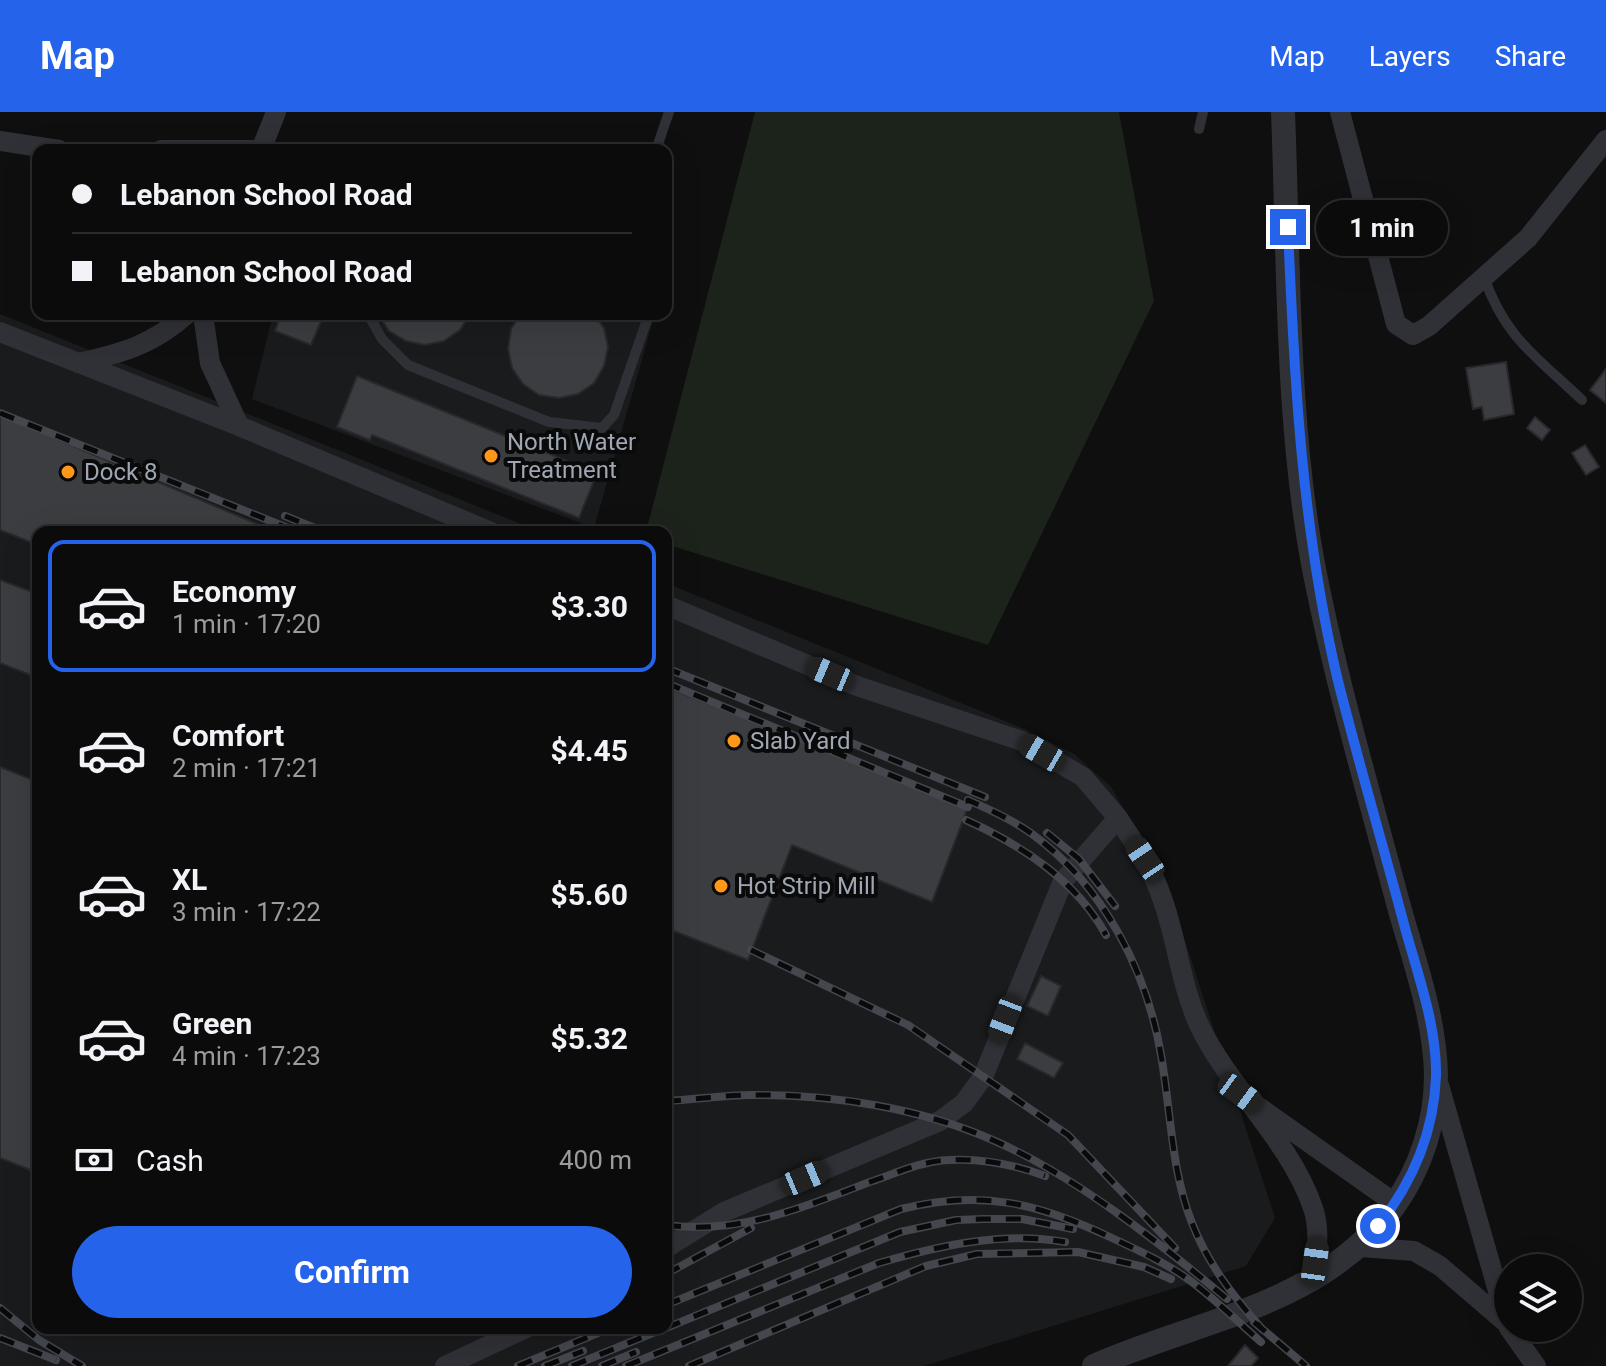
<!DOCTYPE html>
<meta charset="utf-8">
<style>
:root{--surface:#0b0b0c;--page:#19191a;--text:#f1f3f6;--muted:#9a9b9d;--line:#2b2b2d;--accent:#2563eb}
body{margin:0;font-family:Roboto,sans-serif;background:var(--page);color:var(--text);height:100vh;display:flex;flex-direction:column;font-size:30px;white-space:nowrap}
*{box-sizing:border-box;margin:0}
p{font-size:26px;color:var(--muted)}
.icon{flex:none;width:44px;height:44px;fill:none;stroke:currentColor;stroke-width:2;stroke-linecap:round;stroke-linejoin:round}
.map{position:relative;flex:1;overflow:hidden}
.panel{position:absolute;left:32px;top:414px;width:640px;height:808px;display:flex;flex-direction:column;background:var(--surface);border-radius:16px;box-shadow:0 8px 32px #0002,0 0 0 2px var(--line)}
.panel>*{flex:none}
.top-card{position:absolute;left:32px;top:32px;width:640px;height:176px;border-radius:16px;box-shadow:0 8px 32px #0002,0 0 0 2px var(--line);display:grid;align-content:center;height:176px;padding:0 40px;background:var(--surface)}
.controls{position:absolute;left:1494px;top:1142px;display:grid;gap:16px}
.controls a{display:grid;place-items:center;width:88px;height:88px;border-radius:50%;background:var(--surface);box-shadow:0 8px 32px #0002,0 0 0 2px var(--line);font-size:40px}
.end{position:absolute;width:36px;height:36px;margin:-18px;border:10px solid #2563eb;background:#fff;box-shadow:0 0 0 4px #fff}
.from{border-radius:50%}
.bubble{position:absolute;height:56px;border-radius:28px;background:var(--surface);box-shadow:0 8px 32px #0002,0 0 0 2px var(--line);font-size:26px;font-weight:700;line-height:56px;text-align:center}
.car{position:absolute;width:24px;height:48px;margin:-24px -12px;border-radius:10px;box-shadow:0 0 6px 2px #0007;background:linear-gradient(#222 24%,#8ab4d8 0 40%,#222 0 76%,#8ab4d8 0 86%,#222 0)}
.top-card b{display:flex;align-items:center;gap:28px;height:76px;font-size:30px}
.top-card b+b{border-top:2px solid var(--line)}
.top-card i{width:20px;height:20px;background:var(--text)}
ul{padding:14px 0 0;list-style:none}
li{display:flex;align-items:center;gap:24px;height:132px;margin:0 16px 12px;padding:0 24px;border:4px solid transparent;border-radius:16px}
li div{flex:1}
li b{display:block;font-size:30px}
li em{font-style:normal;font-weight:700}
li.on{border-color:var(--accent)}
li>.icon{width:72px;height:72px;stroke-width:1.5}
.pay{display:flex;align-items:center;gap:20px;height:88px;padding:0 40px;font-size:30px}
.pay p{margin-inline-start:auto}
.button{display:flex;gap:16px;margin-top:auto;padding:16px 40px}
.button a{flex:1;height:92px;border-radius:48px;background:var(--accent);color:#fff;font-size:32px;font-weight:700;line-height:92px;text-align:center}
header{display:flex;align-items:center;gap:48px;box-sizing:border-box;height:112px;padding:0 40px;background:var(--accent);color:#fff}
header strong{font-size:38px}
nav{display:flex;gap:44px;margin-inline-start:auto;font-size:28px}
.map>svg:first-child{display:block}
.built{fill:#1a1b1d}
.green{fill:#1b231b}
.building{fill:#3b3d41;stroke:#29292d;stroke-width:2}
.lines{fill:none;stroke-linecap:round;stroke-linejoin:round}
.service{stroke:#2f3136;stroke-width:10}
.minor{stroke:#2f3136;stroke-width:20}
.tertiary{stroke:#2f3136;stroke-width:24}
.rail-casing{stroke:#44474d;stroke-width:8}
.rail{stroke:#0a0a0b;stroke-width:5;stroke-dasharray:15;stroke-linecap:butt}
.route{stroke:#2563eb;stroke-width:10}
.poi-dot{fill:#ff9718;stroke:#0a0a0b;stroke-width:3}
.labels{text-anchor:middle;stroke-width:8;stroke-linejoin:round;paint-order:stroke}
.poi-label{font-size:24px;fill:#9ea7b3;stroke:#0a0a0b;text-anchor:start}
</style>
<header>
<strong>Map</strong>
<nav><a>Map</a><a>Layers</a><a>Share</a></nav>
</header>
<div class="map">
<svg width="1606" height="1254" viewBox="0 0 1606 1254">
<rect width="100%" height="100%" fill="#0f0f10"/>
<!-- built -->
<path class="built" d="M0 202 541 420H38V1216H666V471L1027 618 1074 642 1111 675 1165 767 1275 1106 1246 1154 924 1254H0Z
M273 202H655L594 416 252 287Z"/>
<!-- green -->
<path class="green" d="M755 0H1119L1154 189 988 533 666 432V420H646Z"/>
<!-- building -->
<path class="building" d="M281 202H309L322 207 311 233 275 219Z
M378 202H470L460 218 444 229 425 233 406 229 389 219Z
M521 202H594L604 216 608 235 604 254 594 271 578 282 559 286 539 283 523 272 512 256 508 237 511 217Z
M1506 250 1514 302 1484 308 1482 295 1473 297 1466 256Z
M1606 257V291L1590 278Z
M357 264 597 361 579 406 372 323 370 328 337 315Z
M0 303 276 420H38V433L0 418Z
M1535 305 1550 318 1542 328 1527 316Z
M1585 333 1599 355 1586 363 1572 341Z
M0 468 38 482V566L0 551Z
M666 575 968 695 932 790 792 733 748 848 666 816Z
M0 655 38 670V1061L0 1046Z
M1041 864 1061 874 1048 904 1027 894Z
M1025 931 1063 951 1054 966 1017 947Z
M1245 1233 1258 1246 1251 1254H1228Z"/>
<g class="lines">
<!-- service -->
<path class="service" d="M1199 17 1203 0
M656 38 669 0
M1484 165C1505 226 1537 245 1582 288
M368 202 382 227 408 253 549 310 602 316 614 303 649 202"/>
<!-- minor -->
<path class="minor" d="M1340 0 1396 212 1413 223 1429 214 1528 126 1606 28
M0 29 59 38
M161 38H252
M261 38 276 0
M203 202 210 251 239 314
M0 220 239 314 491 420
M78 251C123 241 152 233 187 202
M666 493 857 574 1022 629 1083 665 1118 706 1063 769 983 965 964 991 940 1009 724 1100 666 1136
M1118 706C1135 732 1152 756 1162 786 1177 827 1181 875 1200 915 1231 978 1290 1029 1313 1096 1321 1119 1316 1145 1313 1168
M1439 973 1508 1214
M1256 993 1396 1092
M1361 1135 1414 1139 1440 1154 1504 1209
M1509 1216 1536 1254
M445 1254 526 1216"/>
<!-- tertiary -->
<path class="tertiary" d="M1094 1254C1199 1207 1323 1194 1394 1094 1421 1056 1436 1009 1436 963 1435 905 1413 846 1398 791 1369 682 1337 573 1315 462 1286 316 1289 150 1283 0"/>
<defs>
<path id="rail" d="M0 301 298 420
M285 404 325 420
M666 556 985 685
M666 571 968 695V688C990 698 1013 708 1032 722 1103 773 1147 859 1161 943 1171 999 1171 1058 1192 1111 1208 1152 1233 1184 1262 1217
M966 708C1021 733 1076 768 1106 823
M1047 721 1079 747 1115 794
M751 838 908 913 1068 1023 1175 1136
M666 989C694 988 723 983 751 983 832 982 921 996 995 1029 1075 1064 1160 1131 1227 1187
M666 1113C737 1123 802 1096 867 1071 894 1062 921 1049 949 1048 982 1046 1015 1053 1045 1064
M666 1162 751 1116
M666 1193 901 1097C982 1077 1038 1091 1112 1126 1140 1139 1168 1152 1192 1170 1216 1188 1238 1210 1261 1230
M0 1196 39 1228 82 1254
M1254 1210 1306 1254
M666 1216 900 1120 956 1108 984 1107H1022L1073 1117
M0 1226 56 1248
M518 1254 610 1216
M545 1254 583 1239
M572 1254 665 1216
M602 1254 636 1240
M626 1254 879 1151C938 1134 1003 1119 1065 1130
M689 1254 926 1154 977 1142 1078 1140 1144 1155 1171 1167"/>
</defs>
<!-- rail casing -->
<use href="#rail" class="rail-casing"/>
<!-- rail -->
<use href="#rail" class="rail"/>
</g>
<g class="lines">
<!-- route -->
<path class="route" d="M1288 115C1294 267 1302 416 1337 565 1358 649 1383 733 1405 816 1418 863 1437 915 1436 964 1434 1021 1413 1070 1378 1114"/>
</g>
<!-- markers -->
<g class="poi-dot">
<circle cx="491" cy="344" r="8"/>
<circle cx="68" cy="360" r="8"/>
<circle cx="734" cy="629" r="8"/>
<circle cx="721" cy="774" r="8"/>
</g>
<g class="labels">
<!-- poi labels -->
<g class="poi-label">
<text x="507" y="338">North Water<tspan x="507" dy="28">Treatment</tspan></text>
<text x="84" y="368">Dock 8</text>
<text x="750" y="637">Slab Yard</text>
<text x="737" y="782">Hot Strip Mill</text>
</g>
</g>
</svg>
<div class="controls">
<a><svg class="icon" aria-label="layers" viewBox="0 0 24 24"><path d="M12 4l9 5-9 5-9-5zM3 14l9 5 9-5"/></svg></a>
</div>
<i class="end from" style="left:1378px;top:1114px"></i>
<i class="end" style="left:1288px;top:115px"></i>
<div class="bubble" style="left:1316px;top:88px;width:132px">1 min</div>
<i class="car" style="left:830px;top:562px;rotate:293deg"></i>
<i class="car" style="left:1042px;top:641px;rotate:300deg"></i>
<i class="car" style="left:1145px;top:747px;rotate:326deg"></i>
<i class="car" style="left:1005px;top:907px;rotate:201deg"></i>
<i class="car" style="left:1240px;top:981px;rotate:126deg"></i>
<i class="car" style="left:805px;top:1066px;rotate:67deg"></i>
<i class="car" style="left:1315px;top:1150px;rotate:8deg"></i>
<div class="top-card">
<b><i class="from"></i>Lebanon School Road</b>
<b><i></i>Lebanon School Road</b>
</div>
<section class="panel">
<ul>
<li class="on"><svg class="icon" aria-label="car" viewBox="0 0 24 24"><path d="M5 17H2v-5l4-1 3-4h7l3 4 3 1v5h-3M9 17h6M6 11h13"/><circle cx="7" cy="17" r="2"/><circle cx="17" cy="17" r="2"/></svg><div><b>Economy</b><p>1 min · 17:20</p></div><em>$3.30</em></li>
<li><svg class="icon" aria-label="car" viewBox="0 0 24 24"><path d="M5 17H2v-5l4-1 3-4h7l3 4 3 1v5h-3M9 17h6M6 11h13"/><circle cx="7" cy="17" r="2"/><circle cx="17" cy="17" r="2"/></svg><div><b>Comfort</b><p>2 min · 17:21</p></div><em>$4.45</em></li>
<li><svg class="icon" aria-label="car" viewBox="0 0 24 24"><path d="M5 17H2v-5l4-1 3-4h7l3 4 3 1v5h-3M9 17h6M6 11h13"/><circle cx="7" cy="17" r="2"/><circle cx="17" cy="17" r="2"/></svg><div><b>XL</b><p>3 min · 17:22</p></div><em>$5.60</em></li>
<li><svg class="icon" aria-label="car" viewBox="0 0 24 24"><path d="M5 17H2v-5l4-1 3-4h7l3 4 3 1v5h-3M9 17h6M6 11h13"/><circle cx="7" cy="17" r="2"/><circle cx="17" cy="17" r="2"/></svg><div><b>Green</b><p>4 min · 17:23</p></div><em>$5.32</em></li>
</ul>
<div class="pay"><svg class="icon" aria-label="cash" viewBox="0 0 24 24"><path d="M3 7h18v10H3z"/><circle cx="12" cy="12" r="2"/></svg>Cash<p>400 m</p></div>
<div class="button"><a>Confirm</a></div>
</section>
</div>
